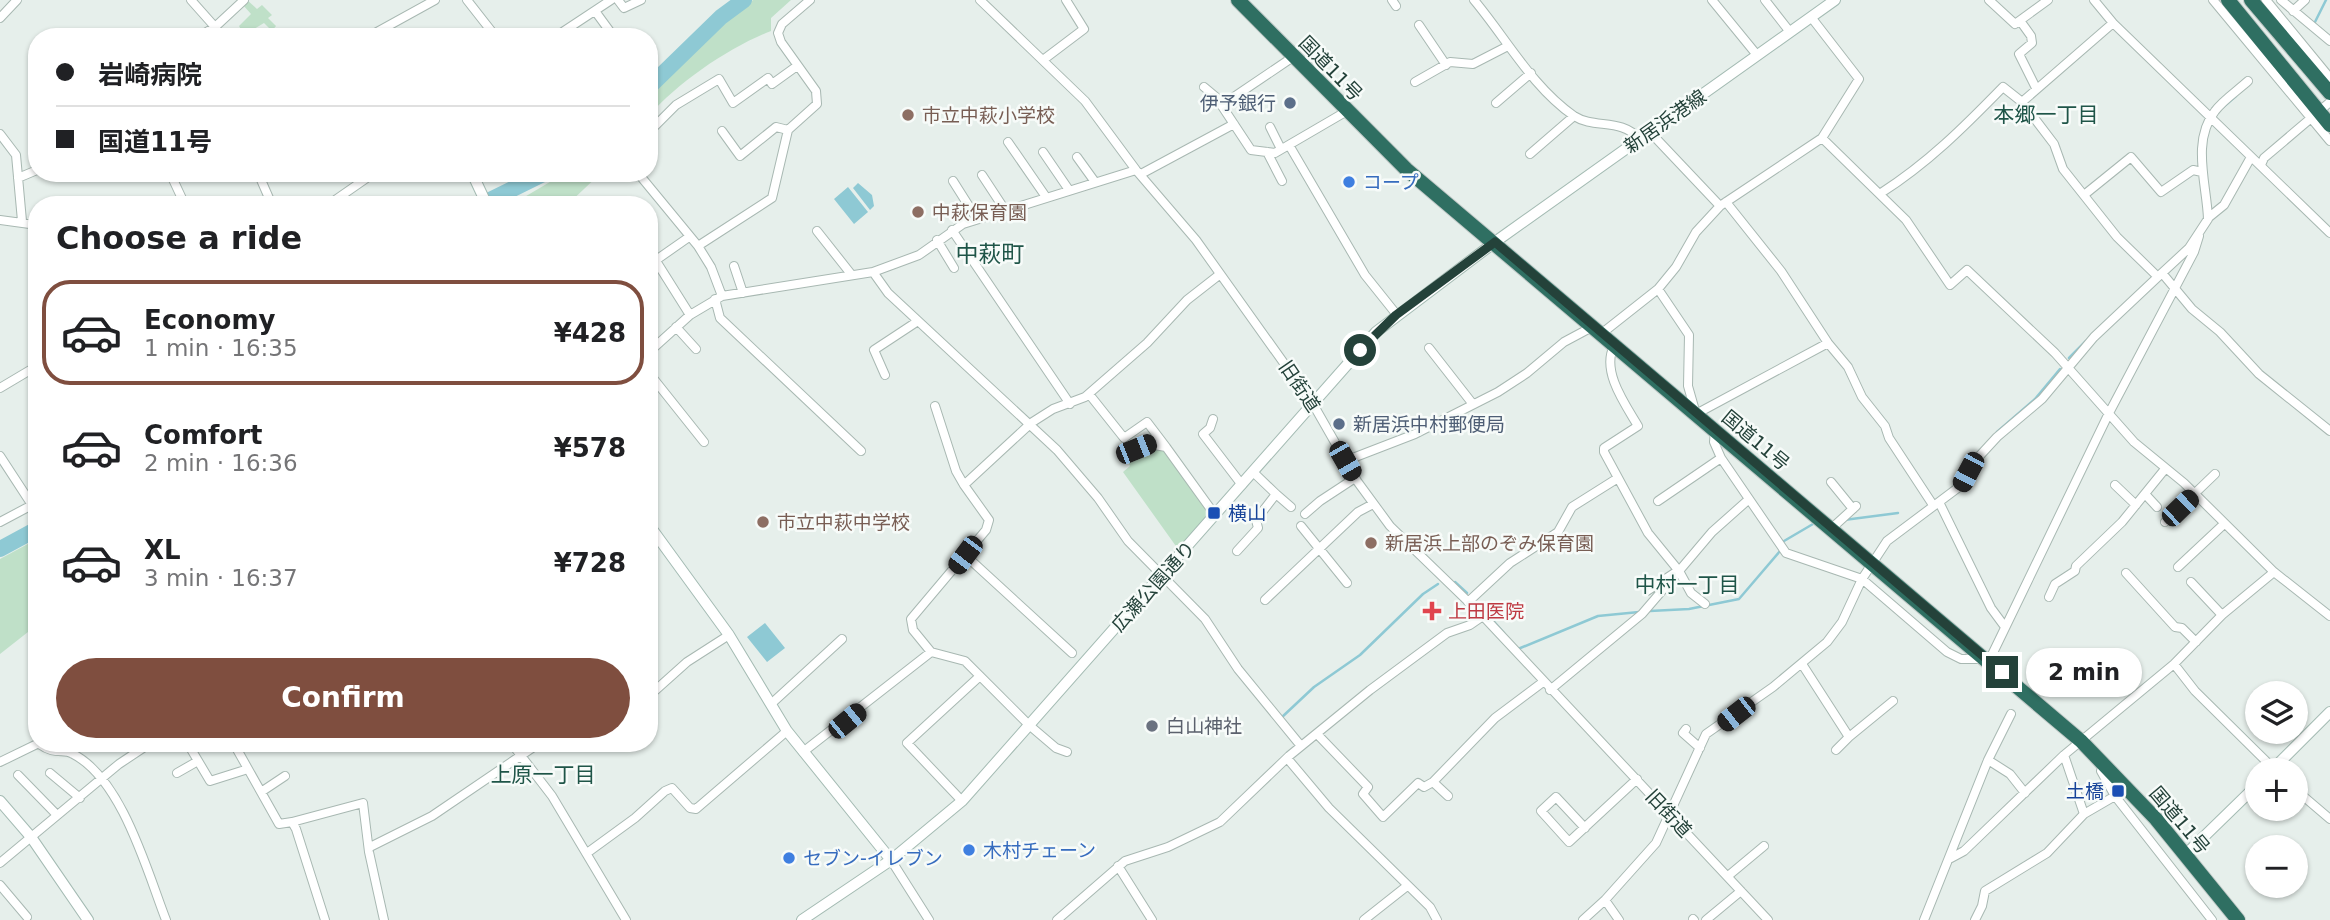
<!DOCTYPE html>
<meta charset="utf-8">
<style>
:root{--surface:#fff;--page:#f2f2f2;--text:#202124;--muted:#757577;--line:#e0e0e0;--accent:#7f4e3f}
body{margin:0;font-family:"DejaVu Sans","Noto Sans JP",sans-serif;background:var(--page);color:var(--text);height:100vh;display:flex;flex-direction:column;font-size:26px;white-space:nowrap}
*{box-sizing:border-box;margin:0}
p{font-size:23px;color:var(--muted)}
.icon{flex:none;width:38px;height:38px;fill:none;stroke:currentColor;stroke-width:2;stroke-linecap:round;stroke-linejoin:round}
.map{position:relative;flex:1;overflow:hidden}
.sheet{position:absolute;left:28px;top:196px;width:630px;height:556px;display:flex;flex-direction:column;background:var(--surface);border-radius:28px;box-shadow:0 2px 5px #0004}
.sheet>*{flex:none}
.hud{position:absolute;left:28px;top:28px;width:630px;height:154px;border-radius:28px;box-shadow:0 2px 5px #0004;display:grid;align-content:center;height:154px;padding:0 28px;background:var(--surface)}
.controls{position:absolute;left:2245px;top:681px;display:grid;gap:14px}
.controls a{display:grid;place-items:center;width:63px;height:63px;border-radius:50%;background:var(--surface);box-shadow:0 2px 5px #0004;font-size:35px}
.end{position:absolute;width:32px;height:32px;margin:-16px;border:9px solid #24423a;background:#fff;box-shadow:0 0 0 4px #fff}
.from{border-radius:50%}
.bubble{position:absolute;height:49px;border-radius:24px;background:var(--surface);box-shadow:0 2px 5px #0004;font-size:23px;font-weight:700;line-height:49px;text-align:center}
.car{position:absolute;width:21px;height:42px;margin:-21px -10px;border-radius:9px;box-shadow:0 0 5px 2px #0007;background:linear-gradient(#222 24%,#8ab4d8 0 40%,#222 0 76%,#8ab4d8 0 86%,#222 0)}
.hud b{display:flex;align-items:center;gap:24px;height:66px;font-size:26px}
.hud b+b{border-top:2px solid var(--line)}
.hud i{width:18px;height:18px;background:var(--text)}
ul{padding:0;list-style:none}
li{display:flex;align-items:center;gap:21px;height:105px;margin:0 14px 10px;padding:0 14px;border:4px solid transparent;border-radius:28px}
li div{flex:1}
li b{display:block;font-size:26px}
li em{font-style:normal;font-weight:700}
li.selected{border-color:var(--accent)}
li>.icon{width:63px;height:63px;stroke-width:1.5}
h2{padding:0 28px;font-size:32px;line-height:84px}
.cta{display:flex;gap:14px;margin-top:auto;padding:14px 28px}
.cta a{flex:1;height:80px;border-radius:42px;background:var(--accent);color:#fff;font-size:28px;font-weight:700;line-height:80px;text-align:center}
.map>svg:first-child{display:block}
.green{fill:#bfe0c8}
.water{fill:#8ec9d4}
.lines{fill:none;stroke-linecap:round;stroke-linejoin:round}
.stream{stroke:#8ec9d4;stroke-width:2.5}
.river{stroke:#8ec9d4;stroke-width:16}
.street-casing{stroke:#a8b8b2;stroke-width:10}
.secondary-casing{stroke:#a4bbb3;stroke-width:12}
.highway-casing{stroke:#c2cac8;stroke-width:16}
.street{stroke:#fff;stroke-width:8}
.secondary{stroke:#fff;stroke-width:10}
.highway{stroke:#2f6f62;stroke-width:14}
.route{stroke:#24423a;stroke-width:9}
.service-dot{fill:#5c6f8a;stroke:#f7fbf9;stroke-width:2.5}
.education-dot{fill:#8d6e63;stroke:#f7fbf9;stroke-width:2.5}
.shop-dot{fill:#3f7fe0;stroke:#f7fbf9;stroke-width:2.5}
.transit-dot{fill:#1a4fb4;stroke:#f7fbf9;stroke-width:2.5}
.health-dot{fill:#e0444e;stroke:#f7fbf9;stroke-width:2.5}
.worship-dot{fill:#6b7280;stroke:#f7fbf9;stroke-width:2.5}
.labels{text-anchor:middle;stroke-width:5;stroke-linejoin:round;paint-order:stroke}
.street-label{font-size:19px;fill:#24423a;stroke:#f7fbf9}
.service-label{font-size:19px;fill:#4e5e75;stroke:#f7fbf9;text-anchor:end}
.education-label{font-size:19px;fill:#785e54;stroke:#f7fbf9;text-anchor:start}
.shop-label{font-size:19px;fill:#366cbe;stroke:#f7fbf9;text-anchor:start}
.transit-label{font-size:19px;fill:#164399;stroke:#f7fbf9;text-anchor:start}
.health-label{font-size:19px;fill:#be3a42;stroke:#f7fbf9;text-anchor:start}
.worship-label{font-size:19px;fill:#5b616d;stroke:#f7fbf9;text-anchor:start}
.neighbourhood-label{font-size:21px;fill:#1f5548;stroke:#f7fbf9}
.quarter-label{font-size:23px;fill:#1f5548;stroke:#f7fbf9}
</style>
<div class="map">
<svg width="2330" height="920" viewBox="0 0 2330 920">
<rect width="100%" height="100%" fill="#e6efeb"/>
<!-- green -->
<path class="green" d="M247 0 257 9 262 5 272 15 268 18 276 26 272 31 264 23 244 35 239 26 251 14 243 5Z
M753 0H791L771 18V31C730 47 678 82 649 116V94L670 70Z
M565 173H601L567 205H511Z
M1150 447 1162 449 1210 515 1178 549 1123 472 1130 466 1126 457Z
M37 539V631L28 632 0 654V559Z"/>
<!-- water -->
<path class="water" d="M858 183 872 195 874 206 870 210 853 188Z
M848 187 868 212 854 224 834 199Z
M765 623 785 648 767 662 747 637Z"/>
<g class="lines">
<!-- stream -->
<path class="stream" d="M2314 24 2326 0
M2222 108 2236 96
M2069 358 2086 341
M1997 432 2035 399 2060 369
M1844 520 1898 513
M1784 541 1813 524
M1455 582 1467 593
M1474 599 1504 633
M1650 611 1689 609 1739 599 1780 551
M1518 649 1598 616 1639 612
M1281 718 1314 687 1360 655 1423 594 1438 584"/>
<!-- river -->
<path class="river" d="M649 87 721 17 744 0
M480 205 545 173
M0 549 37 529"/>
<defs>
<path id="street" d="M191 0 215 27
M467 0 496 37
M618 0 624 8 641 0
M980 0 1085 101 1136 170 1196 240 1313 404 1357 481 1390 526 1483 616 1768 920
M1392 0 1396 6
M1474 0C1506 38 1532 87 1574 116 1594 129 1622 118 1639 139
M1712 0 1757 55
M1765 0 1790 32
M1989 0 2015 24 2048 0
M2094 0 2113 23 2330 233
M2213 0 2330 141
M2266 0 2330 78
M2281 0 2330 41
M595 11 614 37
M2293 11 2305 0
M0 18 17 0
M2021 22 2031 36 2032 43 2019 54 2036 88
M1419 25 1446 65
M198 37 215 27 244 0
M266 37H270
M368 37 435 0
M555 37 611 0
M1043 60 1084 29 1066 0
M2248 81C2237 91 2223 100 2215 111 2191 141 2207 185 2208 219L2189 248 2162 273 2192 309 2220 332 2259 374 2330 431
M1415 82 1450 62 1473 64 1508 46
M1204 87 1216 97 1251 150 1275 153 1347 111
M2022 102 2054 144 2063 169 2117 237 2158 277
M1496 103 1531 73
M1222 105 1293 57
M1270 127 1281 149
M722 131 740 156 776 127 788 130
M1649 131 1720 206
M649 132 676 105 719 79 733 103 768 78 772 84 797 66
M0 134 16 155 22 221
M1822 138 1906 220 1950 285 1967 270 2055 353 2134 442 2184 483 2274 572 2330 616
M1008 142 1046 197
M1289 145 1365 275 1397 315
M1043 152 1069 190
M1267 152 1282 181
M1530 154 1574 116
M1077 157 1095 182
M2261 165 2264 158 2330 102
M170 173 185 205
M258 173 272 205
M1141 174 1234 124
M982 175 1005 210
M18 178 37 170
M642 178 698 246
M953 181 977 219
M1881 193C1928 163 1964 127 2003 87L2022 102 2113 23
M2084 195 2131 157 2161 192 2193 170 2202 172
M1726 202 1781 271 1828 343 1848 367 1862 397 1885 426 1889 438 1933 505
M328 205 374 173
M2208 218 2224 205 2251 157
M0 220 37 225
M952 230 1070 404
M817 231 851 274
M937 240 954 268
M656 261 690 315
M649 265 689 237
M734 266 743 293
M873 272 888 293 1057 450 1098 498 1128 541 1205 619 1238 669 1301 746
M1658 289 1689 335 1688 386 1696 414 1828 343
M722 296 711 267 698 246 772 198 788 130 817 104 816 91 781 42 778 33 782 24 810 0
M715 299 720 318 861 451
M676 327 696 349
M1601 334 1658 289 1676 267 1696 232 1720 206 1822 138 1859 79 1811 17
M1429 348 1472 403
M649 352 690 315 722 296 873 272 919 255 963 224 1136 170
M649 373 704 442
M885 375 874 350 918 321
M0 388 37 366
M1089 394 1124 438 1147 422 1166 447
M935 406 956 471 964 485 1029 425
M1213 419 1210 428 1203 434 1242 485
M1031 423 1053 409 1085 397 1147 343 1187 300 1219 275
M1715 429 1714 442 1721 458 1786 553 1862 579 1947 652 1961 659H1983
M1122 455 1149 444 1166 447 1215 515
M0 456 32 505 0 522
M1345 461 1415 434 1498 392 1527 373 1564 342 1592 327
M1831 482 1853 509
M2115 485 2136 505
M1276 494 1291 507
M2145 494 2157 507
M1658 501 1721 458
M1939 502 1991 608 2005 627
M1305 514 1320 501 1355 478
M2165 522 2215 474
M1301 526 1347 583
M1832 528 1856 506
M1237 551 1258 528 1256 520 1276 494 1253 472
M965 555 1072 653
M2178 567 2224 524
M2126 573 2175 627 2182 628 2196 642
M2191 582 2222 615
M1647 591 1676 572
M2049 597 2055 584 2075 571 2076 566 2122 522 2165 469
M1265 600 1358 512 1373 504
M1468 602 1510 563 1558 532 1572 507 1618 478
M1705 604 1691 593 1679 571 1712 532 1748 500
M931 652 913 630 911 619 986 530 989 520 964 485
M1989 661 2108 415 2194 252 2199 236
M1802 664 1849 737 1836 750
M2174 664 2195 691 2275 770
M1550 690 1642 614 1679 571 1648 533 1604 452V448L1638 426C1625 404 1601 371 1614 346
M649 696 687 662 729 635
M771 704 842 639
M2011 714 1988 760 2010 774 2025 793
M1686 729 1683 733 1700 748
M1317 734 1368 787 1363 794 1383 817 1418 783 1424 787 1433 782
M1849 737 1893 701
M39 744C56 756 63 748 73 754 122 779 147 871 166 920
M188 744 210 781 248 769
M234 744 279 824 292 822 296 829 325 920
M512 744 552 796 626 920
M803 752 931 652 965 661 1029 725 1056 748 1067 752
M2064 755 2084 814 2115 796 2212 920
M1287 758 1329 808 1430 907 1437 920
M0 762 37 744
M2103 767 2101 771 2115 796
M50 773 80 798
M177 773 198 761
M18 775 57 815
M2296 790 2330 819
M261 792 285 776
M1448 796 1433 782 1495 718 1543 682
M962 801 907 743 980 676
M292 822 363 803 369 852 384 920
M1585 828 1556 797 1541 811 1569 842 1637 779
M370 847 432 816 538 744
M587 853 635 818 665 791 672 788 690 808 696 809 787 731
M1951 858 1964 851 2064 755 2174 664 2222 615 2274 572
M891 860 929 920
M0 863 119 764 149 744
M1118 866 1152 920
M1728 876 1764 846
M0 885 27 917
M1605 900 1619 920
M1693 919 1694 920
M1057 920 1125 861 1168 847 1220 822 1289 756 1370 690 1447 633 1470 625 1483 616
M1364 920 1407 886
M1583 920 1605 900 1656 843 1706 734 1773 687 1827 642 1842 622 1862 579 1887 541 1959 487 1973 463 1997 437 2042 399 2094 337 2162 273
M1706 920 1741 891
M1924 920 1988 760
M1975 920 1982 906 1985 891 2047 853 2084 814"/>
<path id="secondary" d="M472 173 487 205
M649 525 729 635 787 731 891 860
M2272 770 2330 712
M0 801 31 837 88 920
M2184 856 2258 784
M802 920 891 860 962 801 1376 332 1495 242 1835 0"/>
<path id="highway" d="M1238 0 1406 169 2081 741 2156 819 2238 920
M2228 0 2330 125
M2251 0 2330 93"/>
</defs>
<!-- street casing -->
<use href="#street" class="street-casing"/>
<!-- secondary casing -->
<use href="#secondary" class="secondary-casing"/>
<!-- highway casing -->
<use href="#highway" class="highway-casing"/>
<!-- street -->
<use href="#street" class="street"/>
<!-- secondary -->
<use href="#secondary" class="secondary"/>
<!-- highway -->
<use href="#highway" class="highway"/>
</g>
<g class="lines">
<!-- route -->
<path class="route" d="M1360 350 1396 315 1495 242 2002 672"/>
</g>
<!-- markers -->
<g class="service-dot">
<circle cx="1290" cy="103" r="7"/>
<circle cx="1339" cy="424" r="7"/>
</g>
<g class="education-dot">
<circle cx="908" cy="115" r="7"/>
<circle cx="918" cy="212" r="7"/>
<circle cx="763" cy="522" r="7"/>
<circle cx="1371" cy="543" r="7"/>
</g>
<g class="shop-dot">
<circle cx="1349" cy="182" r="7"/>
<circle cx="969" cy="850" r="7"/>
<circle cx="789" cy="858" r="7"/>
</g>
<g class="transit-dot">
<rect x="1207" y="506" width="14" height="14" rx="3.5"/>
<rect x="2111" y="784" width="14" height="14" rx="3.5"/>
</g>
<path class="health-dot" d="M1428.5 600.5h7v7h7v7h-7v7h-7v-7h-7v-7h7z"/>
<circle class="worship-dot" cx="1152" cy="726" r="7"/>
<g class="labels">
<!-- street labels -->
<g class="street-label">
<text transform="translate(1331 68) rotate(46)" y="7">国道11号</text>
<text transform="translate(1665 121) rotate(-35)" y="7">新居浜港線</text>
<text transform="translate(1300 386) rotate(56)" y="7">旧街道</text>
<text transform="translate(1756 440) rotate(40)" y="7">国道11号</text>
<text transform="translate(1153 586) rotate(-48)" y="7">広瀬公園通り</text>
<text transform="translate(1669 813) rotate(47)" y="7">旧街道</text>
<text transform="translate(2180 820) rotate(50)" y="7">国道11号</text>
</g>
<!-- service labels -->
<g class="service-label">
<text x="1276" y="110">伊予銀行</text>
<text x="1353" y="431" text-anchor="start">新居浜中村郵便局</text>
</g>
<!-- education labels -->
<g class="education-label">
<text x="922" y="122">市立中萩小学校</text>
<text x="932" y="219">中萩保育園</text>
<text x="777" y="529">市立中萩中学校</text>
<text x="1385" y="550">新居浜上部のぞみ保育園</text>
</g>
<!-- shop labels -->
<g class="shop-label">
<text x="1363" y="189">コープ</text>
<text x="983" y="857">木村チェーン</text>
<text x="803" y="865">セブン-イレブン</text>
</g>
<!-- transit labels -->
<g class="transit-label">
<text x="1228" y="520">横山</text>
<text x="2104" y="798" text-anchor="end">土橋</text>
</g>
<!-- health labels -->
<g class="health-label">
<text x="1448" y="618">上田医院</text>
</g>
<!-- worship labels -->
<g class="worship-label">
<text x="1166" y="733">白山神社</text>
</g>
<!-- neighbourhood labels -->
<g class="neighbourhood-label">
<text x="2046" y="122">本郷一丁目</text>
<text x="1687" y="592">中村一丁目</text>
<text x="543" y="782">上原一丁目</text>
</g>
<!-- quarter labels -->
<g class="quarter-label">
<text x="990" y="262">中萩町</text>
</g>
</g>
</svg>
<div class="controls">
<a><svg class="icon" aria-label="layers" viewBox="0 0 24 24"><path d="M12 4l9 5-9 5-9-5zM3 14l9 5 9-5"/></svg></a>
<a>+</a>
<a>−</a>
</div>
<i class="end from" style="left:1360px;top:350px"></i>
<i class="end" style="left:2002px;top:672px"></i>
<div class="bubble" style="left:2026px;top:648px;width:116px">2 min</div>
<i class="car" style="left:1136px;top:449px;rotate:68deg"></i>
<i class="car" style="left:1345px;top:461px;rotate:150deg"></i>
<i class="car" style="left:1968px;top:472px;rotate:208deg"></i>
<i class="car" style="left:2180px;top:508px;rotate:46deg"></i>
<i class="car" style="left:965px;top:555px;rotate:217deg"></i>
<i class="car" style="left:1736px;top:714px;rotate:232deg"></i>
<i class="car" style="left:847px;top:721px;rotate:51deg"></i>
<div class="hud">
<b><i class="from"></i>岩崎病院</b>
<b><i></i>国道11号</b>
</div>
<section class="sheet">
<h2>Choose a ride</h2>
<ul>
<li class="selected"><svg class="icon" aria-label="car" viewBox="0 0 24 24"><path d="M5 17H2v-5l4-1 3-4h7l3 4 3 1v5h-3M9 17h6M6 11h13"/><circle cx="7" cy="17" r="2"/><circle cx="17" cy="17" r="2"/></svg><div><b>Economy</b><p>1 min · 16:35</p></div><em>¥428</em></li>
<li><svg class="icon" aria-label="car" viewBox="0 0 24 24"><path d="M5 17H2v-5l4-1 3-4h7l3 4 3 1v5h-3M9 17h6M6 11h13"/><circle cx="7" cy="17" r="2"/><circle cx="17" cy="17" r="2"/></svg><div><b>Comfort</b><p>2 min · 16:36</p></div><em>¥578</em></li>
<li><svg class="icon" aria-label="car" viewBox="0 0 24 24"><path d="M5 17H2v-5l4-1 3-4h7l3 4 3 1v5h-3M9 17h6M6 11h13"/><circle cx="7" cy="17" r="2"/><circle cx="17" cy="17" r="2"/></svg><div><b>XL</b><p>3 min · 16:37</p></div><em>¥728</em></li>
</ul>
<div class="cta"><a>Confirm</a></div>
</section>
</div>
